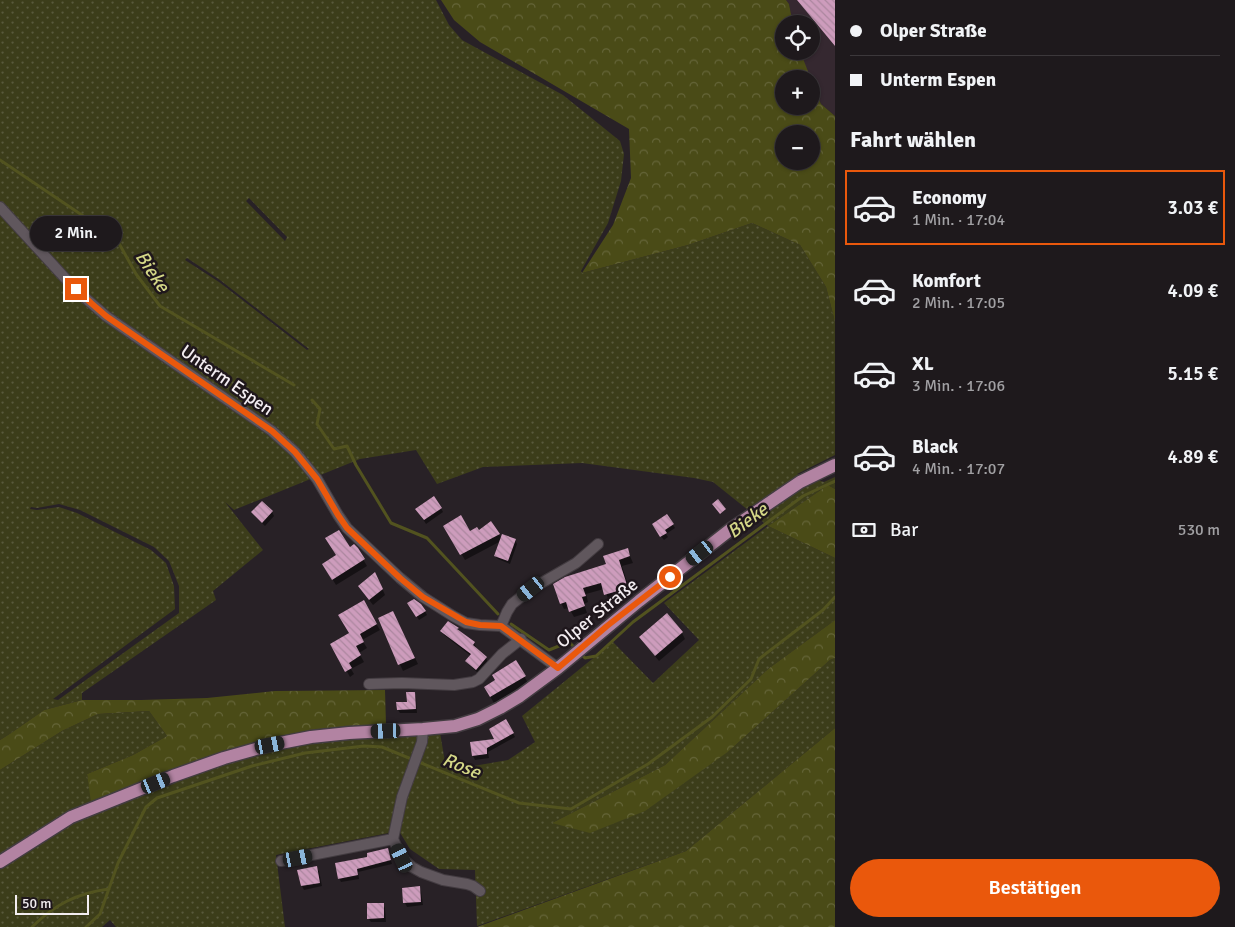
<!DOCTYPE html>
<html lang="de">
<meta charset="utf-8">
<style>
:root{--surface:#1e191c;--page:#262225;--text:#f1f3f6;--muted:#a1a0a3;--line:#3c383b;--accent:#ea580c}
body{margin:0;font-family:Signika,sans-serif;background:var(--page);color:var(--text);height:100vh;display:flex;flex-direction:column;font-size:19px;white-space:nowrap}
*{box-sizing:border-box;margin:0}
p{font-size:16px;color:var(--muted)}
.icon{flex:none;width:28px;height:28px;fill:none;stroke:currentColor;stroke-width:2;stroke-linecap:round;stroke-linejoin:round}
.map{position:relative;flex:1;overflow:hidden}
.sheet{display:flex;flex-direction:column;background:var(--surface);width:400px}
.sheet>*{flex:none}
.banner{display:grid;align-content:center;height:110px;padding:0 15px;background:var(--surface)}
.fabs{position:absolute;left:775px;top:15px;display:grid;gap:10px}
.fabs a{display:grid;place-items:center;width:45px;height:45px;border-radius:50%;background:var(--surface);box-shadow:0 1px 4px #0004,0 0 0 1px var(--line);font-size:25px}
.scale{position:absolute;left:15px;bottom:12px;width:74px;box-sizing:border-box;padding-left:5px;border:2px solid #f3edf1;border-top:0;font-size:14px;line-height:18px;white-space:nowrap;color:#f3edf1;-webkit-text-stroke:4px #1f171c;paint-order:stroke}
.end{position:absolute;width:22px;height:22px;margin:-11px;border:6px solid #ea580c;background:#fff;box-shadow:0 0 0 2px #fff}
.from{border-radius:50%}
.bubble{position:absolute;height:35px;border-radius:18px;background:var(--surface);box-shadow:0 1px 4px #0004,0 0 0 1px var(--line);font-size:16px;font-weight:600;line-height:35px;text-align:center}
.car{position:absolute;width:15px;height:30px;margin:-15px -8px;border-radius:6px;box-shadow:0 0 4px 1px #0007;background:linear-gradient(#222 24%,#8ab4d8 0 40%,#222 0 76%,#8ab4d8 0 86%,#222 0)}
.banner b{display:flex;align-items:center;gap:18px;height:48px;font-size:19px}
.banner b+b{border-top:1px solid var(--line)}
.banner i{width:12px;height:12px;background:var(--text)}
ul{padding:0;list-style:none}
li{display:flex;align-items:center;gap:15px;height:75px;margin:0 10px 8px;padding:0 5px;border:2px solid transparent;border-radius:0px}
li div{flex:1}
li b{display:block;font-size:19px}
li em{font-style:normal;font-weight:600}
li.current{border-color:var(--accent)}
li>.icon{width:45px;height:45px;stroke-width:1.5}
h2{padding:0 15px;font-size:22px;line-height:60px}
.pay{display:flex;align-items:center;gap:12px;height:55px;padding:0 15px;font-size:19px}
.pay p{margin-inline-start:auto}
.action{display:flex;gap:10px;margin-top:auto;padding:10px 15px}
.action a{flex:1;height:58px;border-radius:30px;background:var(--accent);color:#fff;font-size:20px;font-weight:600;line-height:58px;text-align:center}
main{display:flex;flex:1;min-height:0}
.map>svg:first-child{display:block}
.built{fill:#352830}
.green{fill:url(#green-dots);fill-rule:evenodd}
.forest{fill:url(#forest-crowns);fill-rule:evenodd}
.shadow{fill:#0007}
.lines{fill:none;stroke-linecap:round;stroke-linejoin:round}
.stream{stroke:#52531f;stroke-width:3}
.building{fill:url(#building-back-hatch)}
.minor-casing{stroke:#433c41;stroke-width:12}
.major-casing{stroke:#433c41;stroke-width:15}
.minor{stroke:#60575d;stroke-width:10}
.major{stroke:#b283a2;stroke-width:12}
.route{stroke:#ea580c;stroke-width:6}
.labels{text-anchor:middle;stroke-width:5;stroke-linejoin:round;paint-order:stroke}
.street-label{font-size:18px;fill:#f3edf1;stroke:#1f171c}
.water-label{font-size:19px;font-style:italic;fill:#d4d787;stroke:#1f171c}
</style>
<main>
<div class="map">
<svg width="835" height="927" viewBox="0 0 835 927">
<defs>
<pattern id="green-dots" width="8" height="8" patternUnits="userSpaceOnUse" patternTransform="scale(1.25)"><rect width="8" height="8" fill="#3c3d1a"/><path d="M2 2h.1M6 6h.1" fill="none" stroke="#59593c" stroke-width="1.8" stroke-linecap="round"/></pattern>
<pattern id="forest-crowns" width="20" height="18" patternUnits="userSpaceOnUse" patternTransform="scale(1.25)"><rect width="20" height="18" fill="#4a4b17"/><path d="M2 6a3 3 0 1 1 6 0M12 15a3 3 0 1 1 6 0" fill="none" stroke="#656539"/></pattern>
<pattern id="building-back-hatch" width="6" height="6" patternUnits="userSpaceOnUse" patternTransform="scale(1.25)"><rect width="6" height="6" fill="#cd9cbc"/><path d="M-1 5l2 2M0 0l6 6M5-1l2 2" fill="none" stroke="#ac879f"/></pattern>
</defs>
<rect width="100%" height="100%" fill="#282126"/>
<!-- built -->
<path class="built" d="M786 0H835V116L821 104 800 53V51H811V24H793L789 4Z"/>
<!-- green -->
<path class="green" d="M0 0H436L449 25 462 40 563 95 620 141 624 154 621 181 608 223 581 271 582 273 688 245 752 223 800 245 826 287 835 322V455L797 474 824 482 835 477V489L828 485 768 526 835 558V620L768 669 665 765 552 823 729 751 830 660 835 658V728L686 851 477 926 475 870 439 869 410 849 399 831 276 855 285 927H116L110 920 102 927H0V770L62 731 98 714 149 711 167 736 133 755 87 774 92 802 208 757 266 740 386 725 438 721 445 762 462 768 508 760 535 742 522 716 613 642 653 683 699 640 664 603 768 526 713 482 694 478 582 463 483 467 437 484 416 450 360 459 318 476 304 454 296 447 108 315 78 288 0 204ZM249 198 287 237 285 241 246 201ZM187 258 220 280 309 349 307 350 219 282 185 260Z
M0 210 72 291 298 456 313 478 234 510 225 502 263 550 213 591 216 600 82 693V700L44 710 11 733 0 740ZM59 504 80 510 154 547 169 561 179 586V613L58 700 53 699 175 609 174 586 166 563 151 550 77 513 59 507 37 510 30 509 31 507 37 508Z"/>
<!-- forest -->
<path class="forest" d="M441 0H786L789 4 793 24H784V51H800L811 79H784V106H811V81L821 104 835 116V322L826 287 800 245 752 223 688 245 582 273 613 225 631 178 629 129 480 42 454 20ZM784 134H811V161H784Z
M828 485 835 489V558L768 526Z
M835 620V658L830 660 729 751 645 811 590 833 552 823 665 765 768 669Z
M385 690 386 725 266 740 208 757 91 802 87 774 133 755 167 736 149 711 98 714 62 731 0 770V740L11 733 44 710 82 700H141L207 698 275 691Z
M835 728V927H477L686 851Z"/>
<!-- shadow -->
<path class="shadow" d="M441 508 443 512 426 524 419 513Z
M252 512H272L274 516 265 526 255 516Z
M667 516 675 528 666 534 668 537 664 540 655 529Z
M445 526 469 532 499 534 501 538 515 540 517 544 510 564 498 559 495 556 501 541 465 560Z
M350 549H357L367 566 336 585 323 564Z
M627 549 633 563 622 566 631 594 609 600 604 589 586 594 588 602 584 604 587 613 574 617 569 608 564 609 561 603Z
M378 579 385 595 373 605 363 592Z
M363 602 380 630 362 640 367 648 359 653 364 662 351 669 354 674 350 677 332 644 350 633Z
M409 603 425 611 427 615 419 620Z
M379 619H396L418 664 403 671Z
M449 623 474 643 476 647 475 648 486 658 488 662 478 673 469 665 466 661 471 656 444 635 442 631Z
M682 633 685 639 659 661 644 643 641 637Z
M516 662 528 683 494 703 485 688 497 681Z
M414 693 416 697 417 713H400L398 710 408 703Z
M506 721 515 737 488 752 489 758 475 760 473 756 496 740Z
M387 849 389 853 392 864 358 872 359 879 341 882 339 878 369 858Z
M316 868 319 871 322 886 304 890 302 886 299 871Z
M419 887 421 891 423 905 407 907 405 903 403 889Z
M383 904 385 908 386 922H371L368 918Z"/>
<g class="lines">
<!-- stream -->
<path class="stream" d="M0 160 116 238 136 274 160 306 294 385
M312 400 320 409 317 424 334 449 347 446 356 465 391 523 427 538 498 614
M511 624 549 650 569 642 577 650
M581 654 585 658 596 656 633 622 803 496 835 481
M32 927C54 905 77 893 109 889
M86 927 100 914 118 863 146 807 157 798 252 766 305 753 364 746 382 747 519 803 571 809 648 764 712 717 751 679 759 659 823 610 835 597"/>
</g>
<!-- building -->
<path class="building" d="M797 0H835V46Z
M434 496 442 508 424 520 415 509Z
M718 499 726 509 720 514 712 504Z
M262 501 273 511 262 523 251 512Z
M667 514 674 524 665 530 667 533 660 537 652 524Z
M461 515 470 531 477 527 479 530 491 521 500 534 460 555 443 526Z
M339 530 350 547 354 544 358 548 365 559 332 580 322 564 336 555 325 538Z
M502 534 516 539 508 561 494 556Z
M628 548 630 556 619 560 628 588 604 595 601 583 583 588 586 596 582 597 585 606 569 612 566 602 560 604 553 584 565 577 606 564 603 556Z
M375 572 383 589 369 600 358 586Z
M414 599 421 604 426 611 416 617 407 603Z
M364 600 377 624 360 634 364 642 356 646 361 655 349 663 352 668 345 672 330 644 349 633 338 615Z
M393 611 415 658 398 665 378 618Z
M667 613 683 632 655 656 639 637Z
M448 621 459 628 457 629 475 642 473 645 487 657 476 670 465 661 471 654 440 631Z
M516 660 526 676 490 697 484 687 495 680 492 675Z
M406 692H415L416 709 397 710 396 702H407Z
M506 719 514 733 487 748V754L472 756 470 742 494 739 489 729Z
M388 848 391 860 357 869 358 875 338 879 335 863 367 857V853Z
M317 866 320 883 301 886 297 870Z
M420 886 421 902 403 903 402 888Z
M367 903H384V918L367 919Z"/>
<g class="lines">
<defs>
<path id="minor" d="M0 207 75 289 91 303 106 316 272 431 295 452 317 479 338 515 347 528 400 578 423 597 453 616 466 623 480 625 501 626
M501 626 507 612 512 604 531 589 576 563 598 544
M501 626 558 668
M369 684 402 683 454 685 473 682 479 679 502 654 521 639
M423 729 422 742 402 797 393 839 402 858 412 867 421 872 443 880 467 884 473 886 480 891
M281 861 393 839"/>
<path id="major" d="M0 862 71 817 173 776 224 758 270 745 311 737 349 733 423 729 455 726 478 719 500 708 520 696 558 668 639 601 731 529 800 482 835 465"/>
</defs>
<!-- minor casing -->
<use href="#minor" class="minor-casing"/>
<!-- major casing -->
<use href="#major" class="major-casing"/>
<!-- minor -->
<use href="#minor" class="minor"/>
<!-- major -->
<use href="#major" class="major"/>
</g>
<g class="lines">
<!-- route -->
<path class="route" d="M76 289 91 303 106 316 272 431 295 452 317 479 338 515 347 528 400 578 423 597 466 622 480 625 501 626 558 668 607 626 670 577"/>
</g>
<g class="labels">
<!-- street labels -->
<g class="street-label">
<text transform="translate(227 380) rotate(35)" y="6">Unterm Espen</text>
<text transform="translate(597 613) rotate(-39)" y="6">Olper Straße</text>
</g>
<!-- water labels -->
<g class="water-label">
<text transform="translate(153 271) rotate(56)" y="7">Bieke</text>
<text transform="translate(747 520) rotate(-37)" y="7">Bieke</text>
<text transform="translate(462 765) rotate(22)" y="7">Rose</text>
</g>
</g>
</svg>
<div class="fabs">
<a><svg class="icon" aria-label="locate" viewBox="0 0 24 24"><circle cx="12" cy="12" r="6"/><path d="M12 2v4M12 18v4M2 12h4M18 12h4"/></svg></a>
<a>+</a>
<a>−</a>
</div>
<div class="scale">50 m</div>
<i class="end from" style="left:670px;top:577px"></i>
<i class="end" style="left:76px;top:289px"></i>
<div class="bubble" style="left:30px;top:216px;width:92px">2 Min.</div>
<i class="car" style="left:700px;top:553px;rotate:232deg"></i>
<i class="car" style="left:531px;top:589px;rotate:231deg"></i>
<i class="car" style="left:386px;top:731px;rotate:268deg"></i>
<i class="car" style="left:270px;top:745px;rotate:79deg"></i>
<i class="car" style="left:156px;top:783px;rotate:68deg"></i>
<i class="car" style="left:298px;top:858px;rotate:79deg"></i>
<i class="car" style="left:402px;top:858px;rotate:335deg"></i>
</div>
<section class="sheet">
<div class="banner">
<b><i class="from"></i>Olper Straße</b>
<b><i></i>Unterm Espen</b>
</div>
<h2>Fahrt wählen</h2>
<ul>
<li class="current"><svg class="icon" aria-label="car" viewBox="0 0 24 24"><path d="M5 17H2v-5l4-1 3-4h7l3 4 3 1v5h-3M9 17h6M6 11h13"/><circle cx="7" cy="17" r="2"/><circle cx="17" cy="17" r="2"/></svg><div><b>Economy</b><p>1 Min. · 17:04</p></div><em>3.03 €</em></li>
<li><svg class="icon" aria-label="car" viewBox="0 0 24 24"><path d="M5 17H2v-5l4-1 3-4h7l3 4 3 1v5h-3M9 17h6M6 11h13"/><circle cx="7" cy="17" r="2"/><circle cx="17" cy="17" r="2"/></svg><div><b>Komfort</b><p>2 Min. · 17:05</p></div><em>4.09 €</em></li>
<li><svg class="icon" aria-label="car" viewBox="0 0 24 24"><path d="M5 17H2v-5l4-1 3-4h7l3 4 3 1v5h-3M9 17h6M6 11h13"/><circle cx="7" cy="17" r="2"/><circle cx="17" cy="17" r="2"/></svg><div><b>XL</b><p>3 Min. · 17:06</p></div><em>5.15 €</em></li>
<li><svg class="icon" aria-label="car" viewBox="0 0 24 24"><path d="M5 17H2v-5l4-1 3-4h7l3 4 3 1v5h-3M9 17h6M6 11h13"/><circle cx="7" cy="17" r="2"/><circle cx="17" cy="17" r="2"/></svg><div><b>Black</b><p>4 Min. · 17:07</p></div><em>4.89 €</em></li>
</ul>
<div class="pay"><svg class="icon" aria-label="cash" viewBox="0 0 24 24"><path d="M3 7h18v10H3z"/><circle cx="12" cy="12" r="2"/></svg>Bar<p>530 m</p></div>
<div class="action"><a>Bestätigen</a></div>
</section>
</main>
